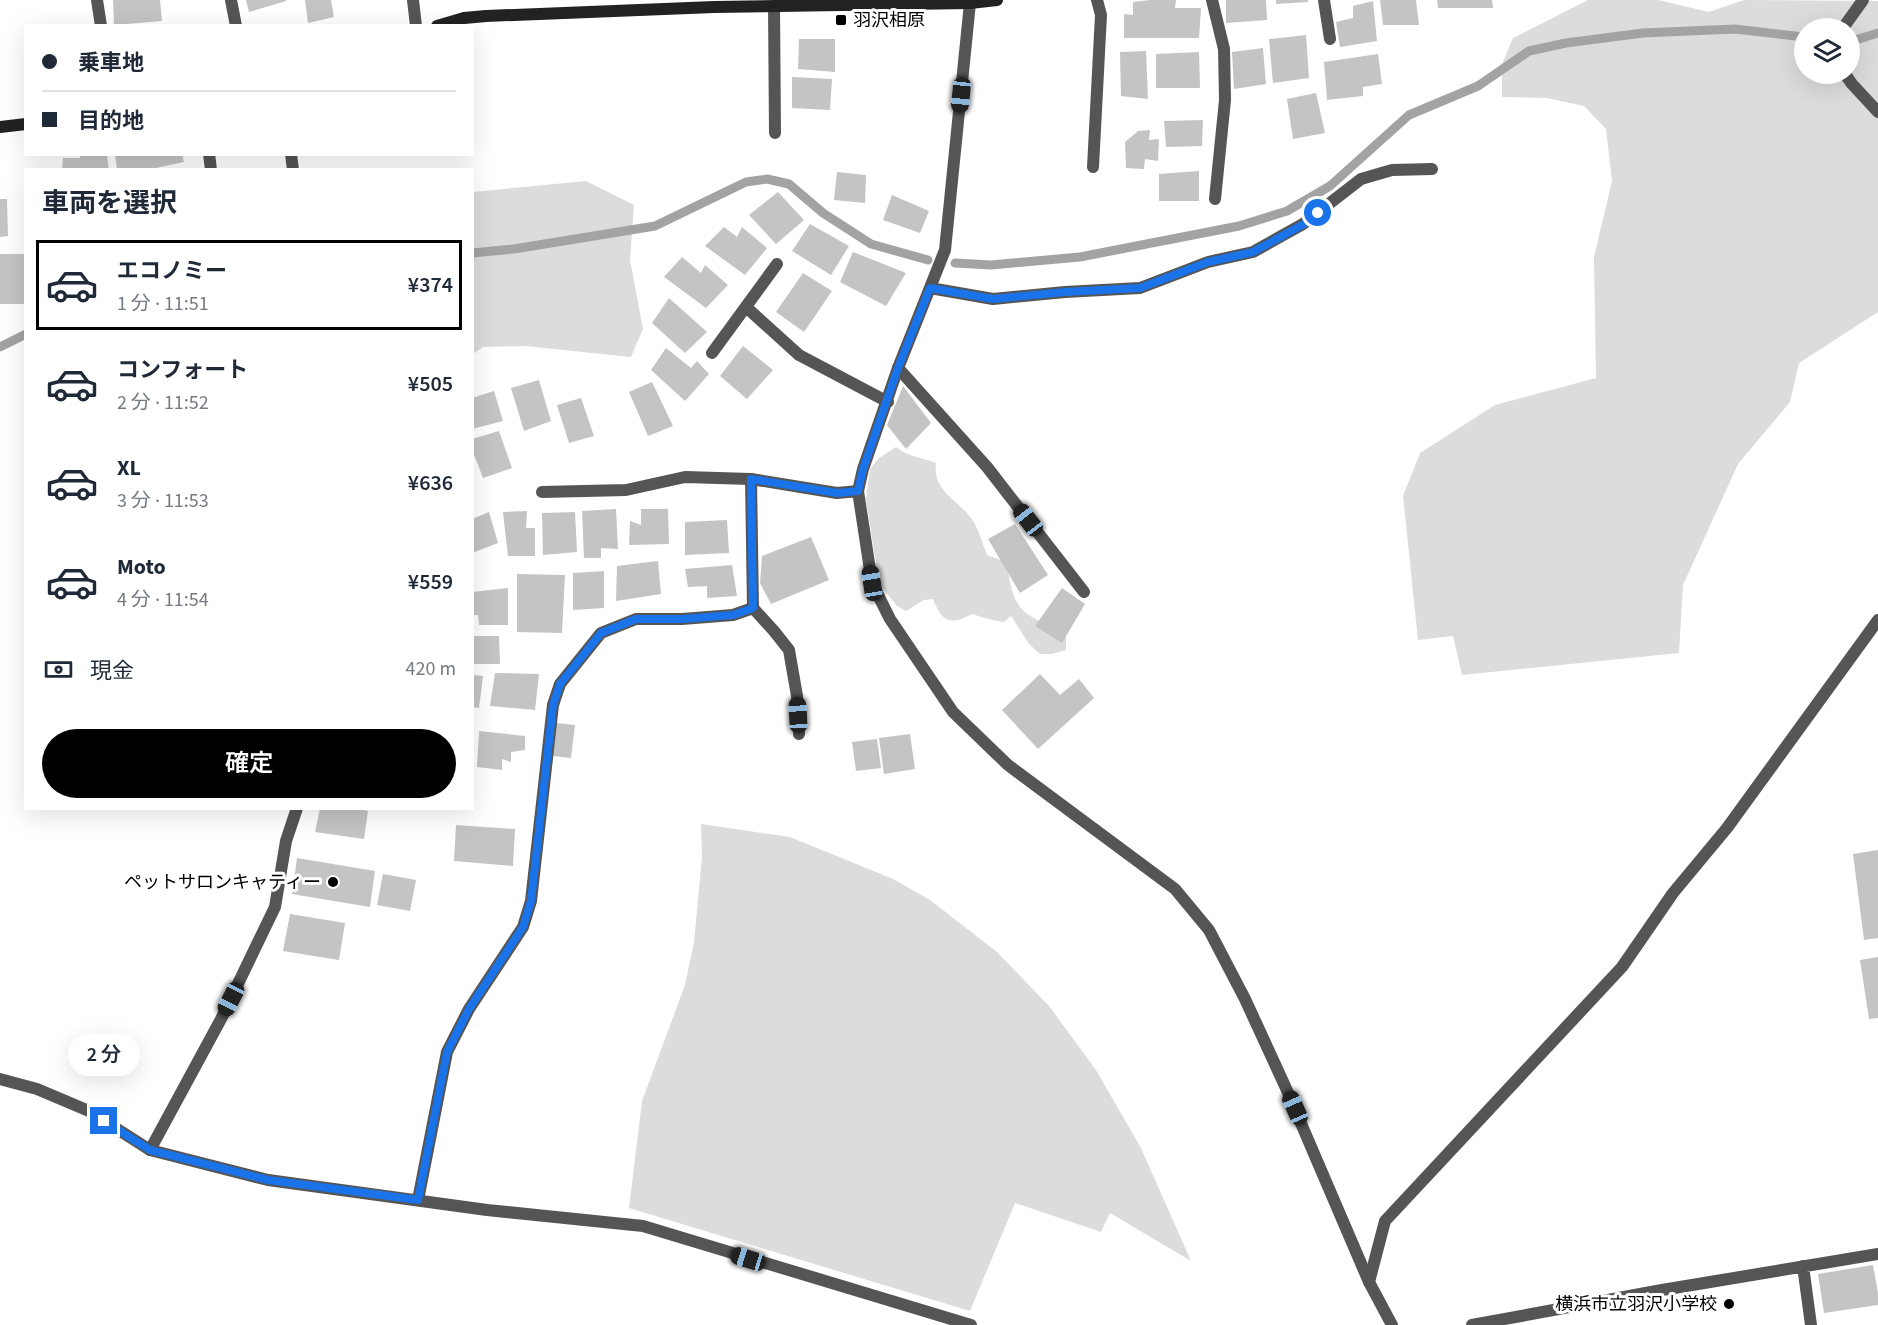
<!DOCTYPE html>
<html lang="ja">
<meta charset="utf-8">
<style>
:root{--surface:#fff;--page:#f6f6f7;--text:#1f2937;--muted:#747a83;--line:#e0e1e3;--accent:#000}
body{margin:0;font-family:"Source Sans 3","Noto Sans JP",sans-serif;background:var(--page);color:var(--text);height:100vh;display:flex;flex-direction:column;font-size:22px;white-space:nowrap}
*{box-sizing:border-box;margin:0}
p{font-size:20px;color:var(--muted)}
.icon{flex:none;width:33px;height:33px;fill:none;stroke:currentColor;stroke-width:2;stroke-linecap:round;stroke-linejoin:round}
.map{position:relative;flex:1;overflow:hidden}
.details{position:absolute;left:24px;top:168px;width:450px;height:642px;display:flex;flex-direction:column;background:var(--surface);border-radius:0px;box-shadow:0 6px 24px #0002}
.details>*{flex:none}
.top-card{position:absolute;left:24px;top:24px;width:450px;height:132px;border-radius:0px;box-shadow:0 6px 24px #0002;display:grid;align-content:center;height:132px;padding:0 18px;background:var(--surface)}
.tools{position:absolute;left:1794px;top:18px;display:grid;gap:12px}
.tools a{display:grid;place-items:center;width:66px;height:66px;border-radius:50%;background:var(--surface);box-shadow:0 6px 24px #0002;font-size:30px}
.end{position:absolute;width:27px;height:27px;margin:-14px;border:8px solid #1a73e8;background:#fff;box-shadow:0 0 0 3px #fff}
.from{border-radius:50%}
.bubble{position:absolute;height:42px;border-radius:21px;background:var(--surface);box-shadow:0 6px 24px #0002;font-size:20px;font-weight:600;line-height:42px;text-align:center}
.car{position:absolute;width:18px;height:36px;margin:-18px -9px;border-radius:8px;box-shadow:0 0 4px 2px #0007;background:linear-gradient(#222 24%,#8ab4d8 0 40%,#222 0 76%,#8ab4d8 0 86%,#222 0)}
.top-card b{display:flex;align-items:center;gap:21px;height:57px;font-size:22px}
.top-card b+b{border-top:2px solid var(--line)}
.top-card i{width:15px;height:15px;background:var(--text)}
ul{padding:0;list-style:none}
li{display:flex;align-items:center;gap:18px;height:90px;margin:0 12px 9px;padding:0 6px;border:3px solid transparent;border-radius:0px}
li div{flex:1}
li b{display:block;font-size:22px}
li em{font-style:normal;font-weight:600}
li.selected{border-color:var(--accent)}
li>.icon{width:54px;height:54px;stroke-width:1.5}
h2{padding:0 18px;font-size:27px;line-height:72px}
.pay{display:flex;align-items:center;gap:15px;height:66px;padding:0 18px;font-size:22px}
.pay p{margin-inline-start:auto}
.button{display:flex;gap:12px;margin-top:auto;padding:12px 18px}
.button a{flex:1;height:69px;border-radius:36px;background:var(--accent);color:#fff;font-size:24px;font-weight:600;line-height:69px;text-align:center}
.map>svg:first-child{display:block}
.green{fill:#dcdcdc;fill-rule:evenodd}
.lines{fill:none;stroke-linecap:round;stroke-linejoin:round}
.stream{stroke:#a3a3a3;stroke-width:9}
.building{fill:#c4c4c4}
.lane{stroke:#555;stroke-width:12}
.street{stroke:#555;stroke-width:12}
.secondary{stroke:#222;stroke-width:12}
.route{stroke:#1a73e8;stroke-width:8}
.poi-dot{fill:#000;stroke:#fff;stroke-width:2}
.labels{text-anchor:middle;stroke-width:6;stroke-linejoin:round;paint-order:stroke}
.poi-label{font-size:18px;fill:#000;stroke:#fff;text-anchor:end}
</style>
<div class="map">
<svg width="1878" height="1325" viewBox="0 0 1878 1325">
<rect width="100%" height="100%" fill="#fff"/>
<!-- green -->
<path class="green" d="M1588 0H1658L1709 12 1744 0 1878 1V312L1799 363 1790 402 1738 464 1683 585 1679 653 1462 675 1453 636 1418 640 1403 496 1420 453 1495 405 1596 378 1594 257 1612 181 1606 129 1584 106 1547 98 1502 97V64L1513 38ZM1804 28H1850V74H1804Z
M586 181 634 205 630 260 643 329 631 357 525 346 483 347 473 354V192Z
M896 447C908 457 922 457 936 463 932 493 961 500 975 524 980 534 983 545 987 555L1006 562C1011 582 1011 606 1032 617 1044 624 1055 627 1066 635V650L1052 654H1040L1029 644 1011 616 1004 622 988 619 972 614C950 626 942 622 933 599L924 600 906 611 897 606 879 583 866 499 870 469 879 458Z
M701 824 790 837 893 879 930 900 997 952 1049 1006 1096 1070 1141 1148 1191 1261 1110 1213 1101 1232 1015 1203 970 1311 629 1208 642 1101 685 985 694 942 702 857Z"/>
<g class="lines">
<!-- stream -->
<path class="stream" d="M1852 41 1878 33
M472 253 514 249 655 226 746 182 767 179 789 184 823 213 871 244 928 260
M955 263 991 265 1080 257 1239 226 1287 211 1330 186 1409 115 1478 86 1529 51 1566 43 1643 33 1735 29 1804 37
M0 347 26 334"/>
</g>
<!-- building -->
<path class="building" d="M113 0H160L162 21 114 25Z
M246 0H286V1L249 12Z
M305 0H331L334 17 308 23Z
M1150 0H1176L1175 8H1201L1199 38H1124V14L1133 15V2Z
M1226 0H1266L1267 20 1226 23Z
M1276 0H1308V2L1276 4Z
M1380 0H1416L1419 25H1383Z
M1437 0H1492L1493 8H1438Z
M1373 1 1377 41 1340 47 1336 22 1353 18V6Z
M1306 35 1309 78 1273 83 1269 39Z
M799 39H835V72L798 69Z
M1263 48 1266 84 1234 89 1232 52Z
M1146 51 1148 99 1121 96 1120 52Z
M1199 52 1200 88H1156V54Z
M1378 54 1382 84 1363 87V96L1327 100 1324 62Z
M792 77 832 79 830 110 792 108Z
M1316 93 1325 133 1293 139 1287 99Z
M1203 120 1202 146 1166 147 1164 121Z
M1150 130 1149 140 1159 139 1158 161 1145 159 1144 169 1126 168 1125 142 1138 131Z
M80 154 107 155 109 170H62L63 158H80Z
M115 154H182L184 162 146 170H117Z
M1199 171V201H1159V174Z
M837 172 866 175 865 203 834 200Z
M778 192 804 220 776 244 749 215Z
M892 195 929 211 920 233 883 220Z
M0 199H7L8 236 0 237Z
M810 224 849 246 831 275 792 251Z
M724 227 737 237 742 227 767 248 745 275 705 246Z
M853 252 906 273 886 306 840 282Z
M0 254H25L26 304H0Z
M682 257 701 273 705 265 728 285 706 308 664 277Z
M803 273 832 291 804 332 776 312Z
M669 298 707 332 685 353 652 323Z
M743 346 773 370 747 399 720 376Z
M666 348 691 368 697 361 709 374 685 401 651 370Z
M539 380 551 421 524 431 511 388Z
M652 382 673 426 648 436 629 392Z
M903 386 931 423 906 449 887 425Z
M494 391 503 421 472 429V398Z
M581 398 594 436 569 443 557 405Z
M499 431 512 468 483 478 472 449V439Z
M616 509 618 549 601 548V558H584L582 511Z
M641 509H668L669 544 629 545 630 521 641 525Z
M527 511 526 528H535V556H508L503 512Z
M489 512 498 543 472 553V519Z
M575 512 577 552 543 555 542 513Z
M727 520 729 553 685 555V522Z
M1015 524 1048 575 1020 593 988 539Z
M811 537 829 580 771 604 760 583 762 556Z
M658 561 661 594 616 601 617 566Z
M732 565 737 596 707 598V586L688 587 685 569Z
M604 571V608L573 610V573Z
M517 574 565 575 562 633 517 632Z
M508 588V625H479L478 615H472V592Z
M1062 588 1085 604 1062 643 1035 626Z
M472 636H499L500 664H472Z
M495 673 539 674 535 710 490 706Z
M1040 674 1060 695 1079 679 1094 698 1038 749 1002 710Z
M472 675 483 676 479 708 472 707Z
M556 723 575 725 571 758 552 756Z
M479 731 525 736V750L511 752V762L502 759V770L477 767Z
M910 734 915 769 884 774 879 738Z
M877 739 881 768 856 771 852 742Z
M320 808H357L368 811 364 839 315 832Z
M456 825 515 829 513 866 454 861Z
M1878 850V938L1864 940 1853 854Z
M297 858 375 871 370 907 292 894Z
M383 874 416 880 410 911 377 905Z
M290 914 345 923 339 960 283 951Z
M1878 957V1018L1869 1019 1860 960Z
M1873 1265 1878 1293V1305L1824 1313 1818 1274Z"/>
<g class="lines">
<!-- lane -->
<path class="lane" d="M97 0 101 26
M231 0 236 26
M413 0 416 26
M209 154 211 170
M291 154 293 170
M746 307 799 355 888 402
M712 353 777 264
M898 368 987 467 1084 592
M753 608 774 631 789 650 797 696 799 734
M150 1150 221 1019 275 907 286 841 297 808
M418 1200 447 1052 469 1009 523 927 531 901 553 705 560 684 601 633 636 619H682L733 615 753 608 751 479
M1369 1282 1385 1221 1622 967 1673 893 1727 828 1878 620"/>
<!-- street -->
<path class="street" d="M1212 0 1224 49 1225 100 1215 199
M1324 0 1330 39
M970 3 945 250 898 368 863 469 858 491 872 583 890 619 953 712 1008 765 1175 889 1209 930 1245 999 1285 1086 1369 1282 1392 1325
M774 6 775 133
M1843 28 1863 0
M1845 74 1852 84 1878 112
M1093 167 1101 15 1097 0
M930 288 993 299 1065 292 1140 288 1208 262 1253 252 1303 224 1361 179 1392 170 1432 169
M542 492 626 490 685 477 751 479 837 493 858 491
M0 1079 37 1089 89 1111 150 1150 268 1180 487 1210 643 1226 971 1325
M1803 1266 1811 1325
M1472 1325 1662 1290 1878 1254"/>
<!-- secondary -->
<path class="secondary" d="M437 26 464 18 486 16 714 7 970 3 997 0
M0 127 26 124"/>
</g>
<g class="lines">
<!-- route -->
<path class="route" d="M104 1121 150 1150 268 1180 418 1200 447 1052 469 1009 523 927 531 901 553 705 560 684 601 633 636 619H682L733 615 753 608 751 479 837 493 858 491 863 469 898 368 930 288 993 299 1065 292 1140 288 1208 262 1253 252 1304 224 1318 213"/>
</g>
<!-- markers -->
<g class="poi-dot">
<rect x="835" y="14" width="12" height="12" rx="3"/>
<circle cx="333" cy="882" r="6"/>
<circle cx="1729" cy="1304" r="6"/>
</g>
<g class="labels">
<!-- poi labels -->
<g class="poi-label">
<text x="853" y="26" text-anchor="start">羽沢相原</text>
<text x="321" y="888">ペットサロンキャティー</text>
<text x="1717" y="1310">横浜市立羽沢小学校</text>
</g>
</g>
</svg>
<div class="tools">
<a><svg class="icon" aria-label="layers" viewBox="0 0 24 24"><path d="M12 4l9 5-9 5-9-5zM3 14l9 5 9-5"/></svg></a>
</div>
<i class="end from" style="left:1318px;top:213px"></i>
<i class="end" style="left:104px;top:1121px"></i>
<div class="bubble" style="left:68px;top:1034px;width:72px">2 分</div>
<i class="car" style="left:961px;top:95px;rotate:186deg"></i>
<i class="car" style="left:1028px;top:520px;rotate:322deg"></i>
<i class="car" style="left:872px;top:583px;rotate:351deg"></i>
<i class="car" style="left:798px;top:715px;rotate:357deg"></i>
<i class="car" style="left:231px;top:999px;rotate:207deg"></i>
<i class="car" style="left:1295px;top:1108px;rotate:336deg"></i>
<i class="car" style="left:748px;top:1259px;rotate:287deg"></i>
<div class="top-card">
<b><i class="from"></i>乗車地</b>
<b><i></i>目的地</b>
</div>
<section class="details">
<h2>車両を選択</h2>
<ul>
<li class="selected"><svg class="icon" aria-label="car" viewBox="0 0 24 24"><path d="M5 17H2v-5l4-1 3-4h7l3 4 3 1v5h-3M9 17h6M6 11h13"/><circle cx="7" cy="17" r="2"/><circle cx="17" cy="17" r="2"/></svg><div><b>エコノミー</b><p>1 分 · 11:51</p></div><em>¥374</em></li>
<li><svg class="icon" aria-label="car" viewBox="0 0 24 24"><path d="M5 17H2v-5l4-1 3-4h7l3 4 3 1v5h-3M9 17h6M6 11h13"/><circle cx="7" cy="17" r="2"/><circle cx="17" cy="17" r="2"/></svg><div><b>コンフォート</b><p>2 分 · 11:52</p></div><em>¥505</em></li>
<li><svg class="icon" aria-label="car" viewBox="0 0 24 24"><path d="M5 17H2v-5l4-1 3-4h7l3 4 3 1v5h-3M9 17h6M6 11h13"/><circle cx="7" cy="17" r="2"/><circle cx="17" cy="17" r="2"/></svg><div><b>XL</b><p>3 分 · 11:53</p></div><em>¥636</em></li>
<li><svg class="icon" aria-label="car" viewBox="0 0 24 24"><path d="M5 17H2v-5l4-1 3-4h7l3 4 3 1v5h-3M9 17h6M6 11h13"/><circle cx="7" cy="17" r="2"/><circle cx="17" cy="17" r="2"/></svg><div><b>Moto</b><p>4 分 · 11:54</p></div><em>¥559</em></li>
</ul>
<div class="pay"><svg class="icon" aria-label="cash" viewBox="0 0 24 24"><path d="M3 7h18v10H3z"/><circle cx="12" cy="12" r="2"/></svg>現金<p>420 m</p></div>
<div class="button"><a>確定</a></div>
</section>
</div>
